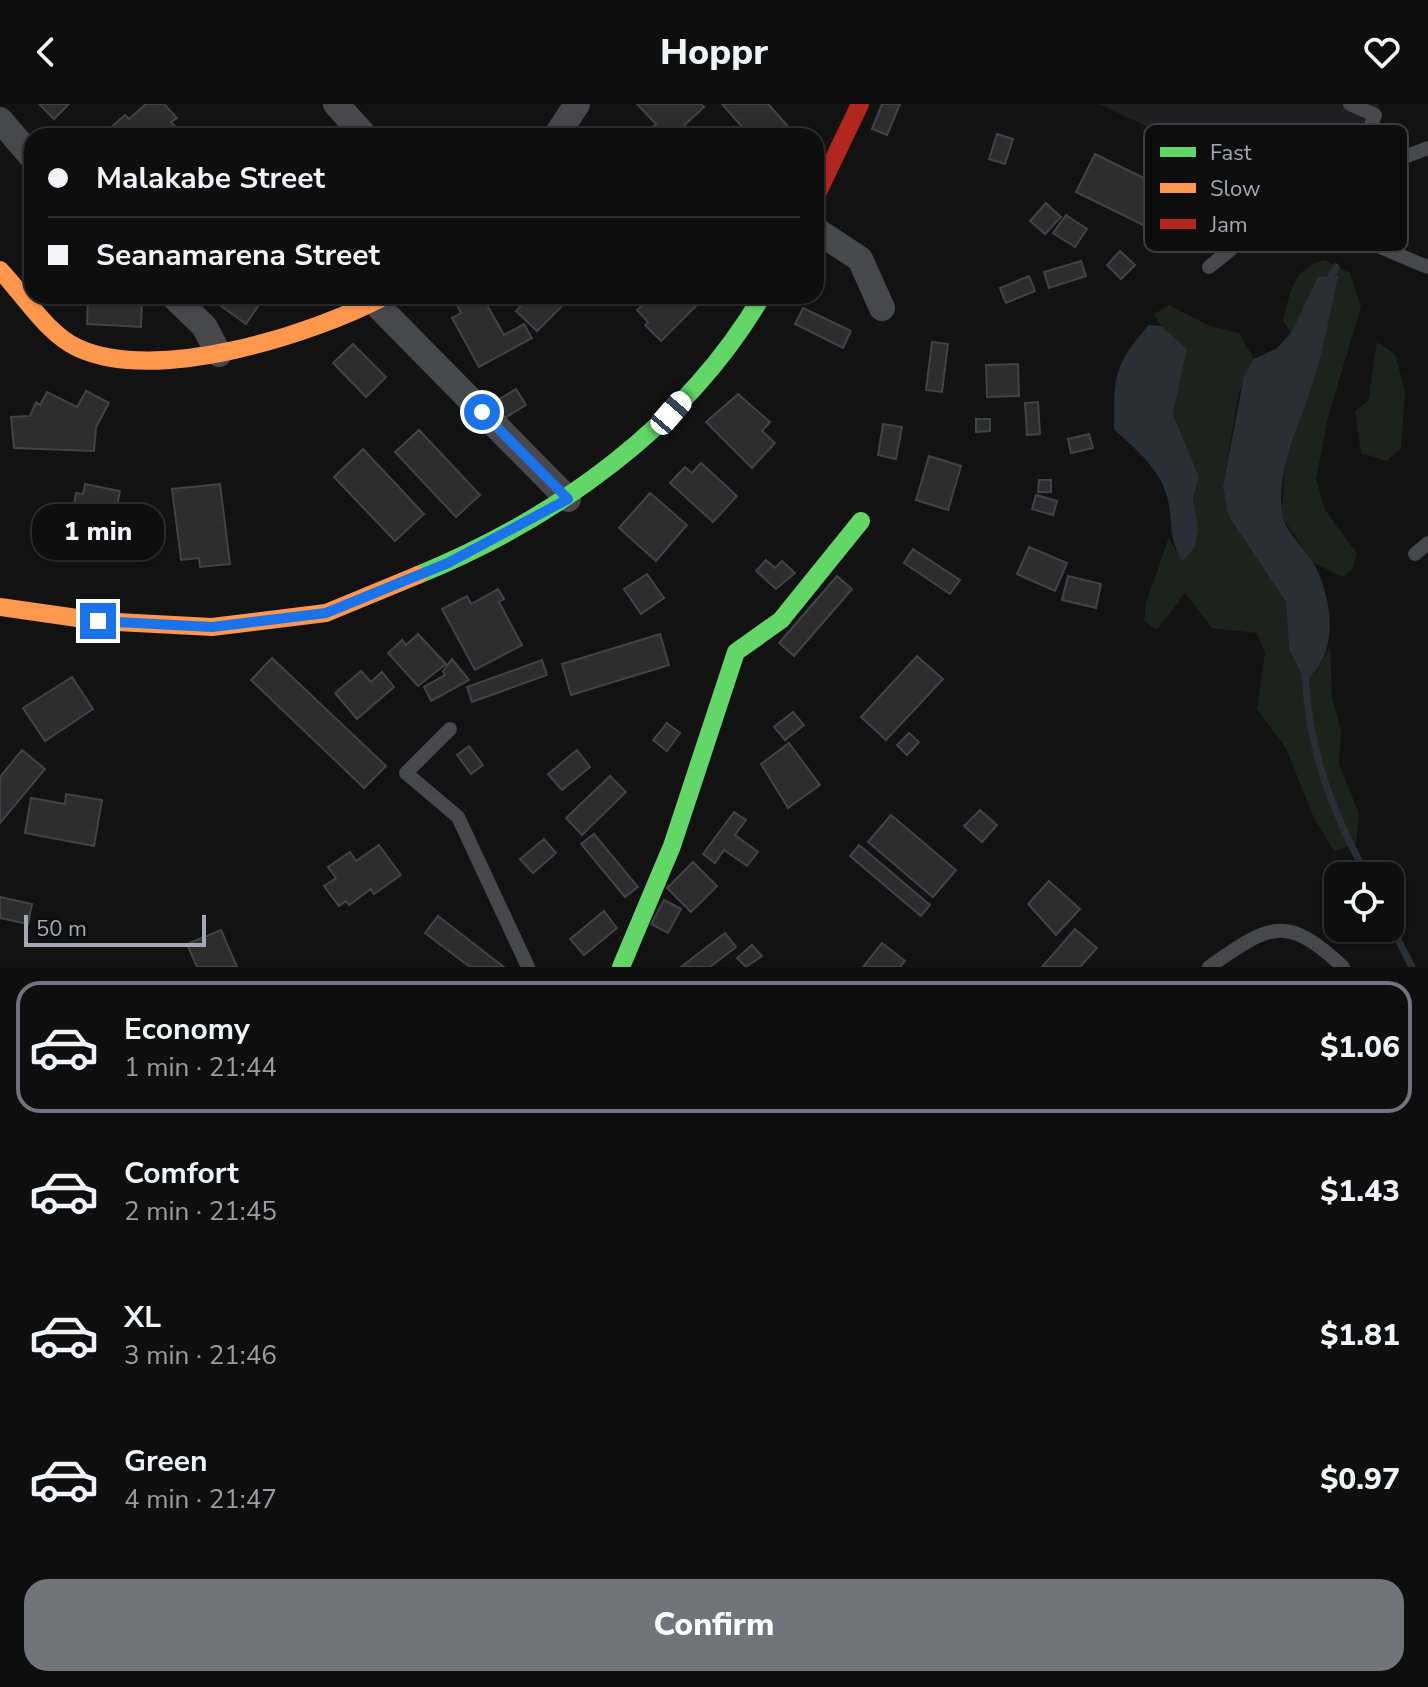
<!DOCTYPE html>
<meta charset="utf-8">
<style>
:root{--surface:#0e0e0e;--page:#171717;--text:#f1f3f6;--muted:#9b9c9e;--line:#2e2e2e;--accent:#71747b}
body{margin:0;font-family:"Nunito Sans",sans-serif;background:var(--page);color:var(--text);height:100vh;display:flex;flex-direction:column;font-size:30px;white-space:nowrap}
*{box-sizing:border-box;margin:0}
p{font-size:26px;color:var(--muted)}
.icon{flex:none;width:44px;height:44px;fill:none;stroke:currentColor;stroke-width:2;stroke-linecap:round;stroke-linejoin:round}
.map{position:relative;height:863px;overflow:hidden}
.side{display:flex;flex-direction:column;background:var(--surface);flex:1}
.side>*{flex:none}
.top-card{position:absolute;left:24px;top:24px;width:800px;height:176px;border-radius:24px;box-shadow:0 2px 6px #0004,0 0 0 2px var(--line);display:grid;align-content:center;height:176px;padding:0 24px;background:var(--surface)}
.buttons{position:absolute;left:1324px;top:758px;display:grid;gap:16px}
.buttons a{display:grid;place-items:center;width:80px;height:80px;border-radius:16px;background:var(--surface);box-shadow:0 2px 6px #0004,0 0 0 2px var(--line);font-size:40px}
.scale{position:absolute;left:24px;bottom:20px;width:182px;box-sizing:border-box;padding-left:8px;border:4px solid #a4a8b3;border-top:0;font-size:22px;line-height:28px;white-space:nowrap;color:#a4a8b3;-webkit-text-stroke:6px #0d0d0e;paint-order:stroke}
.end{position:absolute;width:36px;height:36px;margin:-18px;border:10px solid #1a73e8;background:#fff;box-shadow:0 0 0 4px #fff}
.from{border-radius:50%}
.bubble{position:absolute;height:56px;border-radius:24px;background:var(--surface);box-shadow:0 2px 6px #0004,0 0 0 2px var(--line);font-size:26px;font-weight:800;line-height:56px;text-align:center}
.car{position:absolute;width:24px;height:48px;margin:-24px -12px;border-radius:10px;box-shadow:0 0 6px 2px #0007;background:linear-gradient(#fff 24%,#345 0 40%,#fff 0 76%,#345 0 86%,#fff 0)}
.top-card b{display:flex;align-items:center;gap:28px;height:76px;font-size:30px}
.top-card b+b{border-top:2px solid var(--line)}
.top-card i{width:20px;height:20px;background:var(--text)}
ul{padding:14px 0 0;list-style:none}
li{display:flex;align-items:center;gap:24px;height:132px;margin:0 16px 12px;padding:0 8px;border:4px solid transparent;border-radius:24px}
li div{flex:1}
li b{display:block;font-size:30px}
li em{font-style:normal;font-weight:800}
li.active{border-color:var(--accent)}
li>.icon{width:72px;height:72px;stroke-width:1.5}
.cta{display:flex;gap:16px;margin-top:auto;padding:16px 24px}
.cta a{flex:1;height:92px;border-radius:24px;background:var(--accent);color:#fff;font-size:32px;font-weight:800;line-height:92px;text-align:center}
header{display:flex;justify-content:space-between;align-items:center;height:104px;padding:0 24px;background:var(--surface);font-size:36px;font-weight:800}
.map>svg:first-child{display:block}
.built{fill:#1f1f21}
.green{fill:#1c231d}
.water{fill:#292f35}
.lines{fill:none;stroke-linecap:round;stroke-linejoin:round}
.stream{stroke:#292f35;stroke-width:7}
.building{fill:#2d2d2e;stroke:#424346;stroke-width:2}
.lane{stroke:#47484b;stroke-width:14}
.street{stroke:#47484b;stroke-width:26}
.fast{stroke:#63d668;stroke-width:18}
.slow{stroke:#ff974d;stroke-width:18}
.jam{stroke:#b3261e;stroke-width:18}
.route{stroke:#1a73e8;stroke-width:10}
.key{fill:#0d0d0e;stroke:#3a3c40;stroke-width:2}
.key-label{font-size:22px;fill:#a4a8b3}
</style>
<header><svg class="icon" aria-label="back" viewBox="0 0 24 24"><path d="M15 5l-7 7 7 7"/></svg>Hoppr<svg class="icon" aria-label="heart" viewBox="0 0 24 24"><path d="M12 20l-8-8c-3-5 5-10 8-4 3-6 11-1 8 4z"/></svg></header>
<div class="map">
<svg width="1428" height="863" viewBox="0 0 1428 863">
<rect width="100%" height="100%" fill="#121213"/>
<!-- built -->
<path class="built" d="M1099 0H1379L1377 31 1346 113 1312 101Z"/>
<!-- green -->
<path class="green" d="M1324 156 1350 169 1361 203 1328 313 1316 375 1325 406 1357 450 1352 466 1342 473 1313 458 1282 413 1285 354 1310 288 1318 173 1291 229 1283 217C1290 188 1293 165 1324 156Z
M1169 201 1209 222 1239 229 1254 255 1239 288 1223 382 1228 411 1286 498 1289 545 1305 576 1316 568 1330 543 1332 593 1341 627 1339 660 1359 710 1356 740 1334 747 1314 714 1286 644 1257 605 1265 549 1257 529 1212 524 1185 489 1157 526 1144 517 1146 499 1169 433 1182 457 1198 423 1193 396 1199 373 1173 310 1187 245 1161 222 1154 210Z
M1377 238 1395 250 1405 287 1401 344 1387 357 1361 349 1355 307 1368 297Z"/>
<!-- water -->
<path class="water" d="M1338 172C1330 210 1323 248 1311 285 1297 327 1277 363 1282 409 1284 428 1305 443 1314 460 1333 495 1340 551 1305 577L1289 545 1286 498 1228 411 1223 382 1244 272 1254 255 1276 245 1291 229 1318 173Z
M1149 221 1161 222 1187 245 1173 310 1199 373 1193 395 1198 423 1195 443 1182 458C1167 427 1174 425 1168 396 1161 365 1136 346 1114 325 1114 274 1113 261 1149 221Z"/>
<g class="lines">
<!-- stream -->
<path class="stream" d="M1328 178 1336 163
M1305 570C1309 648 1331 704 1367 772
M1390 820 1412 863"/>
</g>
<!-- building -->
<path class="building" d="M39 0H69L54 15Z
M146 0H164L177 14 171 18 175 22 164 32H101L125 11 129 15Z
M637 0H701L704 3 673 32H658L651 25 656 20Z
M722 0H768L797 32H750Z
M882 0H900L887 31 872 25Z
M997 30 1013 35 1005 60 989 55Z
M1095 50 1164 84 1145 122 1076 88Z
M1046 99 1061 113 1045 130 1030 117Z
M1066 111 1087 125 1075 143 1053 129Z
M1120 147 1135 161 1121 175 1107 161Z
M1081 157 1086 172 1049 184 1044 168Z
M1029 172 1035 187 1006 199 1000 184Z
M88 192 142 196 141 223 87 220Z
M223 192H265L246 220 221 202 226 194Z
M465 192H482L504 231 524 220 532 234 479 263 452 214 461 209 455 197Z
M530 192H572L537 227 516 207Z
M636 192H692L699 199 661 237 645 221 648 218 637 206 644 200Z
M803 204 851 227 843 244 795 220Z
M932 238 948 240 942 288 926 286Z
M353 240 386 273 366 293 333 259Z
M1018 260 1019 292 987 293 986 261Z
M516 285 526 301 503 315 493 299Z
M86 287 109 299 96 323 94 347 14 344 11 313 30 312 36 298 40 301 47 288 77 303Z
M738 290 770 318 762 327 775 339 752 364 706 318Z
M1038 298 1040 330 1027 331 1025 299Z
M976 315H990V327L976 328Z
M883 320 902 323 896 355 878 351Z
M419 326 480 391 456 413 395 348Z
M1089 330 1093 344 1071 349 1068 335Z
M363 345 424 410 395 437 334 373Z
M929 352 961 362 948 406 916 396Z
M701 359 737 392 713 418 670 379 685 363 692 369Z
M1039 376H1051V388H1038Z
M85 380 120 387 111 430 106 429 100 456 71 450 78 417 71 416 76 389 83 390Z
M220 380 230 460 200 463 199 454 181 456 172 385Z
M650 389 687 421 656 457 619 424Z
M1036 391 1057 397 1053 411 1032 405Z
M1029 443 1067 459 1055 487 1017 470Z
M913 445 960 476 950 490 904 459Z
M766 456 775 464 782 457 795 469 776 485 756 467Z
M647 470 664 494 641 510 624 485Z
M837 472 852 485 794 552 779 539Z
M1068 472 1101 480 1096 504 1062 496Z
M498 485 504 495 499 498 522 541 475 566 442 505 467 492 471 500Z
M418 530 446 560 418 582 388 549 402 536 406 541Z
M660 530 669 561 571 591 562 560Z
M917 552 943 575 886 636 861 613Z
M272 554 386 662 364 684 251 576Z
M452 555 469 576 431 597 424 583 445 571 443 567Z
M542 556 547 571 472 598 467 583Z
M361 567 371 578 382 568 394 583 357 615 335 589Z
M72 573 93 605 45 637 23 604Z
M793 608 804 621 785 636 774 623Z
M667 619 680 629 667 647 653 636Z
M909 629 919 638 907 651 897 641Z
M789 639 820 681 788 704 761 660Z
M469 642 483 661 471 670 457 651Z
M22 646 45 665 0 719V673Z
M577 646 590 663 562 686 548 670Z
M610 672 626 688 582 731 566 714Z
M66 690 102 696 94 742 25 729 31 694 65 700Z
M980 706 997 721 982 738 964 722Z
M734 708 746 716 735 731 758 748 747 762 724 746 715 759 703 750Z
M891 711 956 766 933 793 868 738Z
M594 730 638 783 625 793 581 740Z
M544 735 556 749 533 769 520 755Z
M379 741 401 771 374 790 371 785 349 801 346 797 339 802 324 782 336 774 328 763 350 748 356 757Z
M859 741 930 801 921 812 850 752Z
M693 758 717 782 691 808 667 784Z
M1049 777 1080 805 1056 831 1028 800Z
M0 793 32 800 28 820 0 814Z
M664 796 681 805 668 829 651 820Z
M604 807 617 824 584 851 570 835Z
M438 812 504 863H470L425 829Z
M1075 825 1097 844 1080 863H1042Z
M221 826 237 863H197L187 840Z
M725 829 736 843 710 863H681Z
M882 839 905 857 900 863H863Z
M752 841 762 852 746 863 737 854Z"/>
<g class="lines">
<!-- lane -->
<path class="lane" d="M1364 43 1399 55 1428 44
M1332 125 1375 11 1350 0
M1209 163C1227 149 1248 129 1270 121 1314 106 1387 148 1428 163
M1415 450 1428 439
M450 625 406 669 458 713 528 863
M1209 863C1269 821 1286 809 1343 863"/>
<!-- street -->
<path class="street" d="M336 0 365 32
M0 16 32 53
M556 32 577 0
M816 126 860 155 882 204
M173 192 204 222 219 250
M374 198 568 395"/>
<!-- fast -->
<path class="fast" d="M418 471C555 415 686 322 762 192
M621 863 672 742 736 548 781 516 861 417"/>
<!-- slow -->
<path class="slow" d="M0 166C23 190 47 230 78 244 157 280 312 231 385 192
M0 503 98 517 212 523 326 509 418 471"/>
<!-- jam -->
<path class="jam" d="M816 92 860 0"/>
</g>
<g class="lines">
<!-- route -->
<path class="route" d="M98 517 212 523 326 509 448 459 568 395 482 308"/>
</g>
<!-- legend -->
<rect x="1144" y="20" width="264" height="128" rx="12" class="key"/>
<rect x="1160" y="43" width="36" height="10" fill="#63d668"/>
<rect x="1160" y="79" width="36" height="10" fill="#ff974d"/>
<rect x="1160" y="115" width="36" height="10" fill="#b3261e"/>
<g class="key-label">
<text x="1210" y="56">Fast</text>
<text x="1210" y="92">Slow</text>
<text x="1210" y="128">Jam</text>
</g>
</svg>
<div class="buttons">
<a><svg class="icon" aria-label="locate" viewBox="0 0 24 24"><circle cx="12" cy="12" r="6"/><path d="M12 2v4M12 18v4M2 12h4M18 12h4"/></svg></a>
</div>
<div class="scale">50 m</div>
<i class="end from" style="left:482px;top:308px"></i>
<i class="end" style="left:98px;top:517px"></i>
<div class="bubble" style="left:32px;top:400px;width:132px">1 min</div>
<i class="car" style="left:671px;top:309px;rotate:41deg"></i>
<div class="top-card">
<b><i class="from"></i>Malakabe Street</b>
<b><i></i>Seanamarena Street</b>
</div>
</div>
<section class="side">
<ul>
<li class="active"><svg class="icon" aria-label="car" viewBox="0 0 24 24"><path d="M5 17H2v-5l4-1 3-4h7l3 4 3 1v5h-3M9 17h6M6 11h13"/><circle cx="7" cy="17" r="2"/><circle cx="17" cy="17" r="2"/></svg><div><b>Economy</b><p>1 min · 21:44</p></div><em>$1.06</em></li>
<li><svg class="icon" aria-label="car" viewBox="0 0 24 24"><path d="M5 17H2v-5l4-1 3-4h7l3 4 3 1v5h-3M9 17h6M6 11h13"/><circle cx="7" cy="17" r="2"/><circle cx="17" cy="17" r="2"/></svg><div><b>Comfort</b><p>2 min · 21:45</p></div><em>$1.43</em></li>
<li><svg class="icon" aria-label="car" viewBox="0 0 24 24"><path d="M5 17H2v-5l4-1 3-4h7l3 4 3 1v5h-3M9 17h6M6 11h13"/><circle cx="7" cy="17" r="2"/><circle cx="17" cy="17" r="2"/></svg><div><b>XL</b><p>3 min · 21:46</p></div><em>$1.81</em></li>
<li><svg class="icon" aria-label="car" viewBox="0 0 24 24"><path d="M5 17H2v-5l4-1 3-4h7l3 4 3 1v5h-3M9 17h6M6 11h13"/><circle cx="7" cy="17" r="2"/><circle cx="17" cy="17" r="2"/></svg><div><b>Green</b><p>4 min · 21:47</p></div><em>$0.97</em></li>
</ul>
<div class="cta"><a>Confirm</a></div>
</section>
